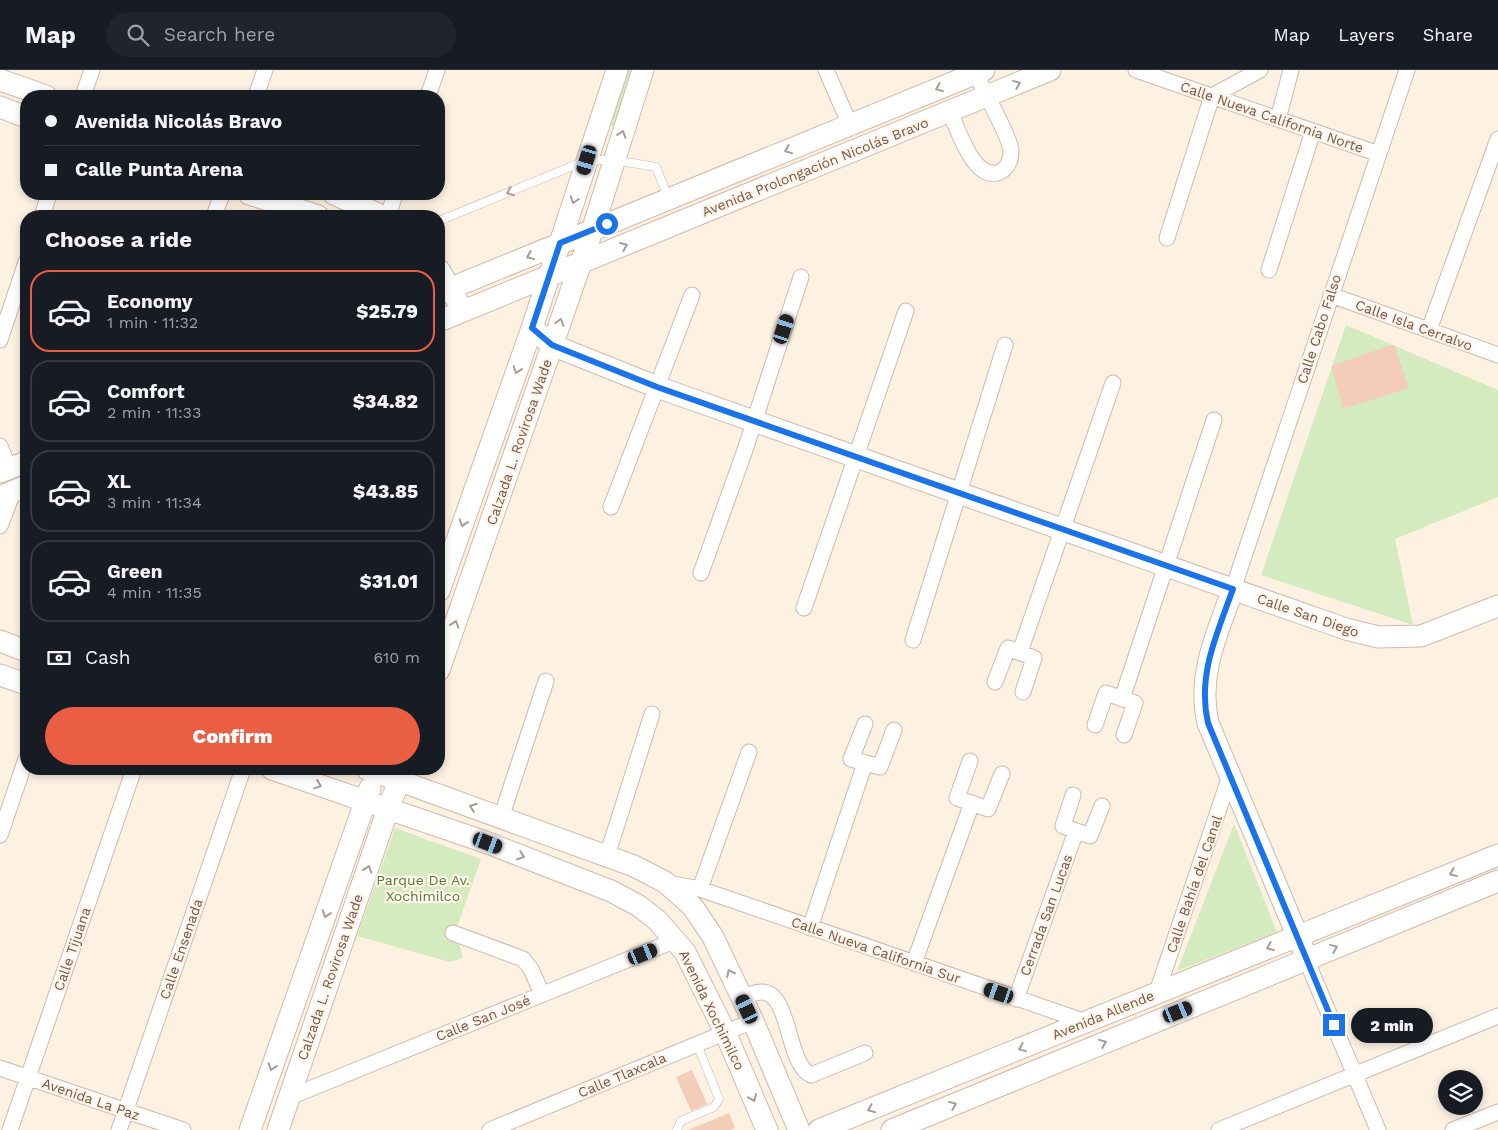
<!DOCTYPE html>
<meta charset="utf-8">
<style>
:root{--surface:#171b24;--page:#20242c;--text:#f1f3f6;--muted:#9ea1a6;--line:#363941;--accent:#ea5f43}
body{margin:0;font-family:"Work Sans",sans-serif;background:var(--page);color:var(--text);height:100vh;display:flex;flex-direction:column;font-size:19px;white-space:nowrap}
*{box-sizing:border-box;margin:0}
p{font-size:16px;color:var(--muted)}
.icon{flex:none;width:28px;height:28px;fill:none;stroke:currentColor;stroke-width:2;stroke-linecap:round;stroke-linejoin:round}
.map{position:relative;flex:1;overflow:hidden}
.panel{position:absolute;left:20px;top:140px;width:425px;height:565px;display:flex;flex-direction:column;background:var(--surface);border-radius:20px;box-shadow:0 2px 8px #0003}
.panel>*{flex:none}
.hud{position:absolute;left:20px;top:20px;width:425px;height:110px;border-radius:20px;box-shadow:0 2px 8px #0003;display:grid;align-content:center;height:110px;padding:0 25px;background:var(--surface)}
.controls{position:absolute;left:1438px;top:1000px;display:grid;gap:10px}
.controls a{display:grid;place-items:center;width:45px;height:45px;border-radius:50%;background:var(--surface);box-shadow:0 2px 8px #0003;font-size:25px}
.end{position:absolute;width:22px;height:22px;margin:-11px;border:6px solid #1a73e8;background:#fff;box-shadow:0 0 0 2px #fff}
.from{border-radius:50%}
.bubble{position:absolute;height:35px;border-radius:18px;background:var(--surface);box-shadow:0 2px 8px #0003;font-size:16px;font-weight:800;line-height:35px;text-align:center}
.car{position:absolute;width:15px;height:30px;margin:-15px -8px;border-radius:6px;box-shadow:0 0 4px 1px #0007;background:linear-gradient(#222 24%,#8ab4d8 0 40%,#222 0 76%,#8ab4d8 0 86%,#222 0)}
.hud b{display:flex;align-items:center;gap:18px;height:48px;font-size:19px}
.hud b+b{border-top:1px solid var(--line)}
.hud i{width:12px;height:12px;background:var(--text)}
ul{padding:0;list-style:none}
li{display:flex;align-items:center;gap:15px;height:82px;margin:0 10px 8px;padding:0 15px;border:2px solid var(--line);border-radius:20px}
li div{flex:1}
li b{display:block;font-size:19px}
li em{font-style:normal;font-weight:800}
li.on{border-color:var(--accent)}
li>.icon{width:45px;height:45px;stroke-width:1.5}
h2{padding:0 25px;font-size:22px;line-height:60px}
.pay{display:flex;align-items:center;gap:12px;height:55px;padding:0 25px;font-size:19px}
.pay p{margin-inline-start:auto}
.cta{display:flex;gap:10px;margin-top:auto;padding:10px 25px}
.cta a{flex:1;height:58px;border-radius:30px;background:var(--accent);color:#fff;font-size:20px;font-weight:800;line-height:58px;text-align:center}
header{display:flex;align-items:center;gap:30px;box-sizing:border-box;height:70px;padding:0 25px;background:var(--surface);border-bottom:1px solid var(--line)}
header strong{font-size:24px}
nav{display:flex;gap:28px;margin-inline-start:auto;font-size:18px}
.search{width:350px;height:45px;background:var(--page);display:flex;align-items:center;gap:12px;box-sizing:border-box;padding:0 18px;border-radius:28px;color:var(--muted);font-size:19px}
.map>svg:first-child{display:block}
.green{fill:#d4ebc0}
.building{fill:#f3cdb9}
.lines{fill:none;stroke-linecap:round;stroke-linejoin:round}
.lane-casing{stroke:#d0b9ac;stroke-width:9}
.street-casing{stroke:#d0b9ac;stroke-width:17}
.secondary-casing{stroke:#d3b9a8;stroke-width:23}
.lane{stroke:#fff;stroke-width:8}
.street{stroke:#fff;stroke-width:15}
.secondary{stroke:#fff;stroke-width:21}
.oneway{stroke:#ac9991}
.route{stroke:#1a73e8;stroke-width:6}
.labels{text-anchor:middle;stroke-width:4.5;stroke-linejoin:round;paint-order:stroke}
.street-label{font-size:14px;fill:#755548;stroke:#fff5e9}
.park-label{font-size:14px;fill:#547b40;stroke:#fff5e9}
</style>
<header>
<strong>Map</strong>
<div class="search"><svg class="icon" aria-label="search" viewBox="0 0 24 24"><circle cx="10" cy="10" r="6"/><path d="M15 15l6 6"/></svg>Search here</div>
<nav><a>Map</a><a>Layers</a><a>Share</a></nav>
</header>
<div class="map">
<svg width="1498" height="1060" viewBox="0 0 1498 1060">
<rect width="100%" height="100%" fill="#fdf1e2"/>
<!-- green -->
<path class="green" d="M617 0H642L623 60 600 52Z
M1346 255 1498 320V427L1395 469 1413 555 1261 505Z
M1234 754 1277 862 1177 901Z
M395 758 481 789 456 860 463 888 450 892 357 866Z"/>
<!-- building -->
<path class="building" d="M1391 275H1394L1409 318 1343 339 1331 296Z
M692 1000 707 1034 691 1041 676 1007Z
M729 1043 735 1058 730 1060H688Z"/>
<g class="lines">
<defs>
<path id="lane" d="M439 151 587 90H614L656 97 668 127
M677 1060 681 1051 714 1037 719 1029 697 974"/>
<path id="street" d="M826 0 850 55
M1136 0 1379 84
M83 26 92 0
M256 26 265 0
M428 26 437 0
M950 42C958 59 975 116 1002 101 1009 96 1011 89 1011 81 1010 66 982 18 974 0
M1278 49 1291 0
M42 146 49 124
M214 146 222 124
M388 146 395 124
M1167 168 1212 26 1260 0
M1269 200 1313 61
M1331 225 1498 285
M1429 260 1498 69
M0 270 26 192
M0 376 9 399
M611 437 692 225
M0 456 13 422
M701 503 745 380 801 207
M1233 519 1407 0
M804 538 906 241
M913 570 1005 275
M1020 582 1113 313
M995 612 1008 578 1034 588 1023 622
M1122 629 1214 350
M865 654 851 689 880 697 894 660
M1095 655 1106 623 1135 633 1124 665
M970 691 957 728 988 739 1002 704
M1073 725 1063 756 1090 766 1102 736
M501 748 546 611
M0 765 26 689
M607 786 652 644
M667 813 700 819 1086 952
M700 819 749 682
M810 858 865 693
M453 863 523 889 531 899 542 924
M1306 889 1378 1060
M914 893 972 733
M1157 922 1230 706
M742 927C747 926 755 922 761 922 791 921 786 994 811 1005L865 983
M1016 929 1076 761
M0 998 183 1060
M290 1027 676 870
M10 1060 134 699
M119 1060 243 699
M490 1060 753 951
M1219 1060 1498 946
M1453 1060 1498 1042"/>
<path id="secondary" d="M0 10 46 26
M0 37 26 47
M249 124 318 146
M334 124 382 146
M439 200 457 230
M439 223 984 0
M439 251 1050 0
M532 258 552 275 657 317 1346 559 1378 567 1421 566 1498 536
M0 402 26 392
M0 427 26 416
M1233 519C1217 564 1197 605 1208 653L1303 879
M439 521 532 258 617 0
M0 571 26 581
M439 600 592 161 643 0
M0 605 26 614
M272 699 488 773 611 821 639 836 657 850 685 882 725 962 767 1060
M367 699 634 796 665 812 693 837 713 867 753 951 799 1060
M250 1060 370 718
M278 1060 388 739 404 699
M819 1060 1498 785
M892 1060 1498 811"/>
</defs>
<!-- lane casing -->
<use href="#lane" class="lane-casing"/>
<!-- street casing -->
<use href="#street" class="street-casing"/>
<!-- secondary casing -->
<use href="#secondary" class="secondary-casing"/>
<!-- lane -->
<use href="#lane" class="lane"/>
<!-- street -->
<use href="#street" class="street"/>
<!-- secondary -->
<use href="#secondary" class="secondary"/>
</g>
<!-- one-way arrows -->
<defs><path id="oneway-chevron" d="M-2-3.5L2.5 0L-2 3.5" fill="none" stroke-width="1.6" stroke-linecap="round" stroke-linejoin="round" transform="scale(1.25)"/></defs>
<g class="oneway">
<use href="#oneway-chevron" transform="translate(1017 14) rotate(-22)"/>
<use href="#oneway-chevron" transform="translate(939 18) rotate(158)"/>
<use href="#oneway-chevron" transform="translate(622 64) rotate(-72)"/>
<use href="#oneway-chevron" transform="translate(788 80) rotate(158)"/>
<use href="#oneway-chevron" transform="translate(510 122) rotate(158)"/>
<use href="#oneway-chevron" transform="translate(574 130) rotate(108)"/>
<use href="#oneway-chevron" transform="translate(624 176) rotate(-22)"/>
<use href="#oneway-chevron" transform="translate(530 186) rotate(158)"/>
<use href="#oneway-chevron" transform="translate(560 252) rotate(-72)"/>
<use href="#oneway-chevron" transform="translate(517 300) rotate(109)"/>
<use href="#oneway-chevron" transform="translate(463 453) rotate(109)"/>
<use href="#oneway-chevron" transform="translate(455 554) rotate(-71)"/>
<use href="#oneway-chevron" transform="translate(318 715) rotate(19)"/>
<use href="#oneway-chevron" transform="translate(473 737) rotate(-160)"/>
<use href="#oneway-chevron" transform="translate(521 786) rotate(21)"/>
<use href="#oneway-chevron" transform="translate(368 799) rotate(-71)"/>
<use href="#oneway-chevron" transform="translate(1453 803) rotate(158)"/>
<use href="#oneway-chevron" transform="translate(326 844) rotate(109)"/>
<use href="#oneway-chevron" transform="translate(1270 877) rotate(158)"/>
<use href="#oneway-chevron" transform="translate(1334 878) rotate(-22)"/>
<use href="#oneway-chevron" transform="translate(730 903) rotate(-116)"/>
<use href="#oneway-chevron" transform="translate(1103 973) rotate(-22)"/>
<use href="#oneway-chevron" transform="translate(1022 978) rotate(158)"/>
<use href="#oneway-chevron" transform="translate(272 997) rotate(109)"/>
<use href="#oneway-chevron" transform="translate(753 1028) rotate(67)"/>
<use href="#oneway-chevron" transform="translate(953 1035) rotate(-22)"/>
<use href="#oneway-chevron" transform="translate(871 1039) rotate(158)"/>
</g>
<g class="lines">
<!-- route -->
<path class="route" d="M607 154 560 173 532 258 552 275 657 317 1233 519C1217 564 1197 605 1208 653L1334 955"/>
</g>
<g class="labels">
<!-- street labels -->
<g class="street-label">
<text transform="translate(1272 47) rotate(19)" y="5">Calle Nueva California Norte</text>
<text transform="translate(815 97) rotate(-22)" y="5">Avenida Prolongación Nicolás Bravo</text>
<text transform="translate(1414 255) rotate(20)" y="5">Calle Isla Cerralvo</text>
<text transform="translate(1319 259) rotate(-72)" y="5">Calle Cabo Falso</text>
<text transform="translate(519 372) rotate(-71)" y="5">Calzada L. Rovirosa Wade</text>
<text transform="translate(1308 545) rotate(19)" y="5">Calle San Diego</text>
<text transform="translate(1194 814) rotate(-71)" y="5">Calle Bahía del Canal</text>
<text transform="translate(1046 845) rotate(-70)" y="5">Cerrada San Lucas</text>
<text transform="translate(72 879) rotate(-71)" y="5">Calle Tijuana</text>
<text transform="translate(181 879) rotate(-71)" y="5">Calle Ensenada</text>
<text transform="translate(876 880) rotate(19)" y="5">Calle Nueva California Sur</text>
<text transform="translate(330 907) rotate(-71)" y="5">Calzada L. Rovirosa Wade</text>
<text transform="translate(712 940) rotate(64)" y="5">Avenida Xochimilco</text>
<text transform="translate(1103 945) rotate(-22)" y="5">Avenida Allende</text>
<text transform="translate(483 948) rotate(-22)" y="5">Calle San José</text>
<text transform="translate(622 1005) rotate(-23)" y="5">Calle Tlaxcala</text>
<text transform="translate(91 1029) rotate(19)" y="5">Avenida La Paz</text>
</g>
<!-- park labels -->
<g class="park-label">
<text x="423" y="815">Parque De Av.<tspan x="423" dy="16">Xochimilco</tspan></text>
</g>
</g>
</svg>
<div class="controls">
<a><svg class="icon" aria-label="layers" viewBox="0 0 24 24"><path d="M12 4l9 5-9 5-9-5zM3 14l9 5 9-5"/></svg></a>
</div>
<i class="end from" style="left:607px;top:154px"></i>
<i class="end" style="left:1334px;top:955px"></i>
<div class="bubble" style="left:1351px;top:938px;width:82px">2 min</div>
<i class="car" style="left:587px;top:90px;rotate:197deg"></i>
<i class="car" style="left:784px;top:259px;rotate:18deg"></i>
<i class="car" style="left:488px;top:773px;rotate:111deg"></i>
<i class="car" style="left:643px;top:884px;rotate:68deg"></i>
<i class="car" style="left:999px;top:923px;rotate:289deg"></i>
<i class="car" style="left:747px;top:939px;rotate:335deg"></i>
<i class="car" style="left:1178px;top:942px;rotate:68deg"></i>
<div class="hud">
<b><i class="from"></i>Avenida Nicolás Bravo</b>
<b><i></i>Calle Punta Arena</b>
</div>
<section class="panel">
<h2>Choose a ride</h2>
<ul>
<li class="on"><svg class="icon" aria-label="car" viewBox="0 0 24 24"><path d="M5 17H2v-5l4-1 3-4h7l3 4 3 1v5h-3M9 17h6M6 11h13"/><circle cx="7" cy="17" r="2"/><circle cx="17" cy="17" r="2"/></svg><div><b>Economy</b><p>1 min · 11:32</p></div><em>$25.79</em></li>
<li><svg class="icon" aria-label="car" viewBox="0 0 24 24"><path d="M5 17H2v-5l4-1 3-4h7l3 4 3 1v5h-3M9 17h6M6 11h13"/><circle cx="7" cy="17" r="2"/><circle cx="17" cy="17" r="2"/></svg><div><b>Comfort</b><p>2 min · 11:33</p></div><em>$34.82</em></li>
<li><svg class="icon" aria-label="car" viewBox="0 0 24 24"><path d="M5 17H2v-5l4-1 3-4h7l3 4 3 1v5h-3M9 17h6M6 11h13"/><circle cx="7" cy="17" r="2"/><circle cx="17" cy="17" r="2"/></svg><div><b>XL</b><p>3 min · 11:34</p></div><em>$43.85</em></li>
<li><svg class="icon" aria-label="car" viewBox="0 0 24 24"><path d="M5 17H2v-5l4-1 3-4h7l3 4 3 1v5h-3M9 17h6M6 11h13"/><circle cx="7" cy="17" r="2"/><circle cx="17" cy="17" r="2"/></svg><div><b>Green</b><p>4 min · 11:35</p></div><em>$31.01</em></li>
</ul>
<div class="pay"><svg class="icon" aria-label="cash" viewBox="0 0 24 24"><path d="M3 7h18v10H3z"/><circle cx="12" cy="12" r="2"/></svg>Cash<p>610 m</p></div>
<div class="cta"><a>Confirm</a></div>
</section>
</div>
